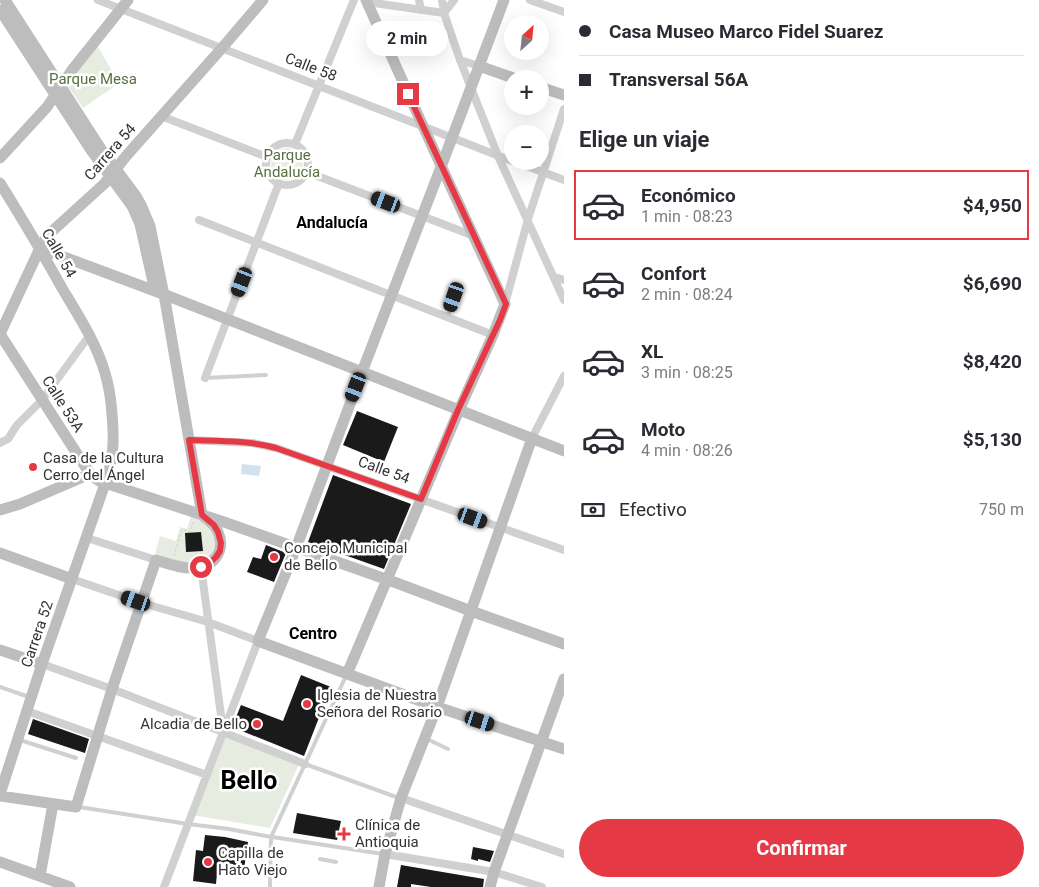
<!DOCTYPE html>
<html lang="es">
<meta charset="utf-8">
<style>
:root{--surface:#fff;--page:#f7f7f7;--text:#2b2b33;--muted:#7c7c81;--line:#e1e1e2;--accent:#e63946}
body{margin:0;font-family:Roboto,sans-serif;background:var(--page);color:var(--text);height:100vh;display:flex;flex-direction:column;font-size:19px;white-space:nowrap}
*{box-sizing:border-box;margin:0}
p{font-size:16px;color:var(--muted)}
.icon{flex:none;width:28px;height:28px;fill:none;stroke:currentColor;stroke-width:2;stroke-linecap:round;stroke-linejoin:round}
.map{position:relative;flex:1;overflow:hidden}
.side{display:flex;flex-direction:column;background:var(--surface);width:475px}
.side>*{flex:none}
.hud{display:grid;align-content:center;height:110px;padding:0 15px;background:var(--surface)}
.needle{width:32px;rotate:27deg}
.controls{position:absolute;left:504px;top:15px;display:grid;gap:10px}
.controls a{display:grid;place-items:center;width:45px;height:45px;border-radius:50%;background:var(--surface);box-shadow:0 5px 20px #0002;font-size:25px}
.end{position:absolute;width:22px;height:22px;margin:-11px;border:6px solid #e63946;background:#fff;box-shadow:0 0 0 2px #fff}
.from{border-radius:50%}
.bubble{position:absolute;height:35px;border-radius:18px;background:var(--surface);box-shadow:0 5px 20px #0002;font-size:16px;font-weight:700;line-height:35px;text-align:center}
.car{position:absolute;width:15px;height:30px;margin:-15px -8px;border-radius:6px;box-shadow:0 0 4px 1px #0007;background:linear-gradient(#222 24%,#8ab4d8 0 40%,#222 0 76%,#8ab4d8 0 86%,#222 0)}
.hud b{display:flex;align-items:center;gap:18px;height:48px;font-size:19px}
.hud b+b{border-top:1px solid var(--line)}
.hud i{width:12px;height:12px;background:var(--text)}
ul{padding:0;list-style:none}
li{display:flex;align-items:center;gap:15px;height:70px;margin:0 10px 8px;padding:0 5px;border:2px solid transparent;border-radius:0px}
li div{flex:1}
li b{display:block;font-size:19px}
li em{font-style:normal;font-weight:700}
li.selected{border-color:var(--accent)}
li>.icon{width:45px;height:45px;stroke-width:1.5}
h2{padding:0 15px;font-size:22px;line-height:60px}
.pay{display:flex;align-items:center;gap:12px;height:55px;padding:0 15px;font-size:19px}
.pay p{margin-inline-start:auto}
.action{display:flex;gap:10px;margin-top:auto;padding:10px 15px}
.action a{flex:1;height:58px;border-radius:30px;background:var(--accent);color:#fff;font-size:20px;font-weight:700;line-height:58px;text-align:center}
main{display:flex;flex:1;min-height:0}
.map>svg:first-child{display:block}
.green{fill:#e6ecdf}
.water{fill:#cfe2ee}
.building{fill:#1a1a1a}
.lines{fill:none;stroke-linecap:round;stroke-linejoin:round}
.path{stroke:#cdcdcd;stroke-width:1;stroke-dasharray:2.5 2.5;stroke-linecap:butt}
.lane{stroke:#d0d0d0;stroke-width:4}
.street{stroke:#d0d0d0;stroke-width:8}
.secondary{stroke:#bdbdbd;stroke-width:11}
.route{stroke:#e63946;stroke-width:6}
.poi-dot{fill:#e63946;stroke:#fff;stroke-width:2}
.labels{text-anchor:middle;stroke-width:5;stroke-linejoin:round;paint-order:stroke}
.street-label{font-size:15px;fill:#333;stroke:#fff}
.park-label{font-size:15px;fill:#56703f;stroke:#fff}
.poi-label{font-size:15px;fill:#333;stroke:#fff;text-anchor:start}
.neighbourhood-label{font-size:16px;font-weight:bold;fill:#000;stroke:#fff}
.town-label{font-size:25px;font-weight:bold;fill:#000;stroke:#fff}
</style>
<main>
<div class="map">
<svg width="564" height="887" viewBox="0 0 564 887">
<rect width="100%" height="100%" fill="#fff"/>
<!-- green -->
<path class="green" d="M97 45 113 73 131 75 83 108 67 85Z
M271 164a16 16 0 1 1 32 0a16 16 0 1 1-32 0Z
M191 516C214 525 222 536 209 559 188 567 175 560 155 554L160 536 176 541 180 527 187 529Z
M223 732 300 762 270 828 192 815Z"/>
<!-- water -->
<path class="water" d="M242 464 261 466 259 476 241 474Z"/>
<!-- building -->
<path class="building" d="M357 411 398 427 384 462 343 445Z
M333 475 411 504 384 569 308 542Z
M201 532 203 551 186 552 185 533Z
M266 545 286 553 274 582 247 572 253 557 261 559Z
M301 675 331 687 304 756 232 727 241 705 283 721Z
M33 719 89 739 85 753 28 734Z
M297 813 341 821 337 840 293 833Z
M205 835 225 837 248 842 243 876 232 874 233 864 221 862 219 873H217L216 884 193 881 196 850 203 851Z
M473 847 494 851 490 862 478 859V861L471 859Z
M401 865 484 879 483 887H431L411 884V887H397Z"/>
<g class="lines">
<!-- path -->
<path class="path" d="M174 556 182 529 190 532 193 522"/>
<!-- lane -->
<path class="lane" d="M448 316 454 297
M205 378 266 375
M0 687 29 697
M427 739 448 749
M20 740 76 758
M305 764 399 798
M79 807 188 824 229 829 266 836 383 854
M320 859 336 862
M270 887 271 837 346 676"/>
<!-- street -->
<path class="street" d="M98 0 512 161
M419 0 421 10
M442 0 444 13 460 60 498 156 564 300
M530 0 564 12
M367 2 444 13
M444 13 454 0
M460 60 479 66
M161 116 267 157
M266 164a21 21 0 1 1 42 0a21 21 0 1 1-42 0Z
M295 144 354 0
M513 161 564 180
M307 172 474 236
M199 220 493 335
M554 277 564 280
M505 304 528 219 564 109
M205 378 279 183
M532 438 564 376
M189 440 252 443 276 448 564 550
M0 443 8 439 17 425 42 400 89 336
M87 538 156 560
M201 567 223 730
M72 579 142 603 208 622 258 641 164 887
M42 664 112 689 305 764
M27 711 207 775
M401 798 564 854
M385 854 494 872 542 887"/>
<!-- secondary -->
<path class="secondary" d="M263 0 222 48 127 155 104 184 48 235 40 248 0 334 90 474 99 481 224 522 394 582 471 611 564 644
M504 0 441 167 362 372 296 548 258 641 437 707 564 749
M0 10 91 150 132 206 140 224 153 282
M479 66 516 79
M540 87 564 95
M0 158 47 107 72 70 128 0
M0 183C21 217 42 252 62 288 78 315 96 342 105 373 109 386 111 400 112 414 114 438 114 455 107 478L42 664 0 794
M40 248 163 294 564 451
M0 510 20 504 90 474
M0 553 72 579
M0 650 42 664
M347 674 459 410 493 335 505 304 437 157 366 0
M0 796 76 807 112 689 156 560C169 564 182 569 195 568 214 567 226 550 218 532 215 524 208 520 202 515L165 300 150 226 141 205 136 196 101 149 5 0
M0 862 70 887
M40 876 53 804
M379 887 385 854 401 798 437 707 532 438
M490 887 494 872 564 679"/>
</g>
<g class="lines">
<!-- route -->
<path class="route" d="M201 567 210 563 216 557 220 551 221 543 218 532 214 525 202 515 189 440C218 441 248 440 276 448L421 499 458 410 500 320 506 304 408 94"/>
</g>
<!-- markers -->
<g class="poi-dot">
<circle cx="33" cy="467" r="5"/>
<circle cx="274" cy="557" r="5"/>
<circle cx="307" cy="704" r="5"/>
<circle cx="257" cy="724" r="5"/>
<path d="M341.5 826.5h5v5h5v5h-5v5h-5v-5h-5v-5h5z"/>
<circle cx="208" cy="862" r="5"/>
</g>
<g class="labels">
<!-- street labels -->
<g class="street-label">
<text transform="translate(311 67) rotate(21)" y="5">Calle 58</text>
<text transform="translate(110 152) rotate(-49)" y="5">Carrera 54</text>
<text transform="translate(59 253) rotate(60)" y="5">Calle 54</text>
<text transform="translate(63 404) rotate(57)" y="5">Calle 53A</text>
<text transform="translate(384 470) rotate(20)" y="5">Calle 54</text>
<text transform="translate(37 634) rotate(-71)" y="5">Carrera 52</text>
</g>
<!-- park labels -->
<g class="park-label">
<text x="93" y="84">Parque Mesa</text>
<text x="287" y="160">Parque<tspan x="287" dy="17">Andalucía</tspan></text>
</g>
<!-- poi labels -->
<g class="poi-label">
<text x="43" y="463">Casa de la Cultura<tspan x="43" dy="17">Cerro del Ángel</tspan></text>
<text x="284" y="553">Concejo Municipal<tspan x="284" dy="17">de Bello</tspan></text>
<text x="317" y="700">Iglesia de Nuestra<tspan x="317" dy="17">Señora del Rosario</tspan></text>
<text x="247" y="729" text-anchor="end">Alcadia de Bello</text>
<text x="355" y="830">Clínica de<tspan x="355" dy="17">Antioquia</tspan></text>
<text x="218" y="858">Capilla de<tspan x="218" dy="17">Hato Viejo</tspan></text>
</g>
<!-- neighbourhood labels -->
<g class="neighbourhood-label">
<text x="332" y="228">Andalucía</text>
<text x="313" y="639">Centro</text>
</g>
<!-- town labels -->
<g class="town-label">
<text x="249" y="789">Bello</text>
</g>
</g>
</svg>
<div class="controls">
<a><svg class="needle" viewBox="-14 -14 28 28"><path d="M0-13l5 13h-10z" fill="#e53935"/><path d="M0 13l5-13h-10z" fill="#7c7c81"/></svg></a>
<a>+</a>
<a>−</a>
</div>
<i class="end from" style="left:201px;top:567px"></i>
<i class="end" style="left:408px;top:94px"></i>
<div class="bubble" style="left:366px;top:21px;width:82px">2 min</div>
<i class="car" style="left:386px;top:202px;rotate:291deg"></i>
<i class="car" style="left:242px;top:282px;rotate:201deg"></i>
<i class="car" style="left:454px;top:297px;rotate:199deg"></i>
<i class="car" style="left:356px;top:387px;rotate:201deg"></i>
<i class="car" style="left:473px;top:518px;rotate:110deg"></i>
<i class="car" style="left:136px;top:601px;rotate:289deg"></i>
<i class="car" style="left:480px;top:721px;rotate:108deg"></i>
</div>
<section class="side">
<div class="hud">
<b><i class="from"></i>Casa Museo Marco Fidel Suarez</b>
<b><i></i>Transversal 56A</b>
</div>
<h2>Elige un viaje</h2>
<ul>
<li class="selected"><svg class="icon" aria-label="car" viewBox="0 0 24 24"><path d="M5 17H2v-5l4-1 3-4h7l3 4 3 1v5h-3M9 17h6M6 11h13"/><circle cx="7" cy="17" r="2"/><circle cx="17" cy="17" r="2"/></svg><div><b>Económico</b><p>1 min · 08:23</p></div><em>$4,950</em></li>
<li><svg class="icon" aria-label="car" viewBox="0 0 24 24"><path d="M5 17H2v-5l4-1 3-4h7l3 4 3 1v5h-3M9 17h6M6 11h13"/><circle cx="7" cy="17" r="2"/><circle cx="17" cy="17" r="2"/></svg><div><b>Confort</b><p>2 min · 08:24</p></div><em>$6,690</em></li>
<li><svg class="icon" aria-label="car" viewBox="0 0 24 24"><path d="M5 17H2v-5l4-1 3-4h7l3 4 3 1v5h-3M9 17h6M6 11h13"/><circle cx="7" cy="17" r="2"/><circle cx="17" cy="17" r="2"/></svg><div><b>XL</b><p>3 min · 08:25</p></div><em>$8,420</em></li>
<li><svg class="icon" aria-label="car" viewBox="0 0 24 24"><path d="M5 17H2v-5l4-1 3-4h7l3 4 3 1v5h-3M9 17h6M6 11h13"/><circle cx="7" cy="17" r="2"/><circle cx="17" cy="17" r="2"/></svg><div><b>Moto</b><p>4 min · 08:26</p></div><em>$5,130</em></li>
</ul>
<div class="pay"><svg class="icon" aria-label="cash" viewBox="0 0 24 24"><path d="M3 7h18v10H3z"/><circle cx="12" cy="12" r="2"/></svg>Efectivo<p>750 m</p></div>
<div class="action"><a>Confirmar</a></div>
</section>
</main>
